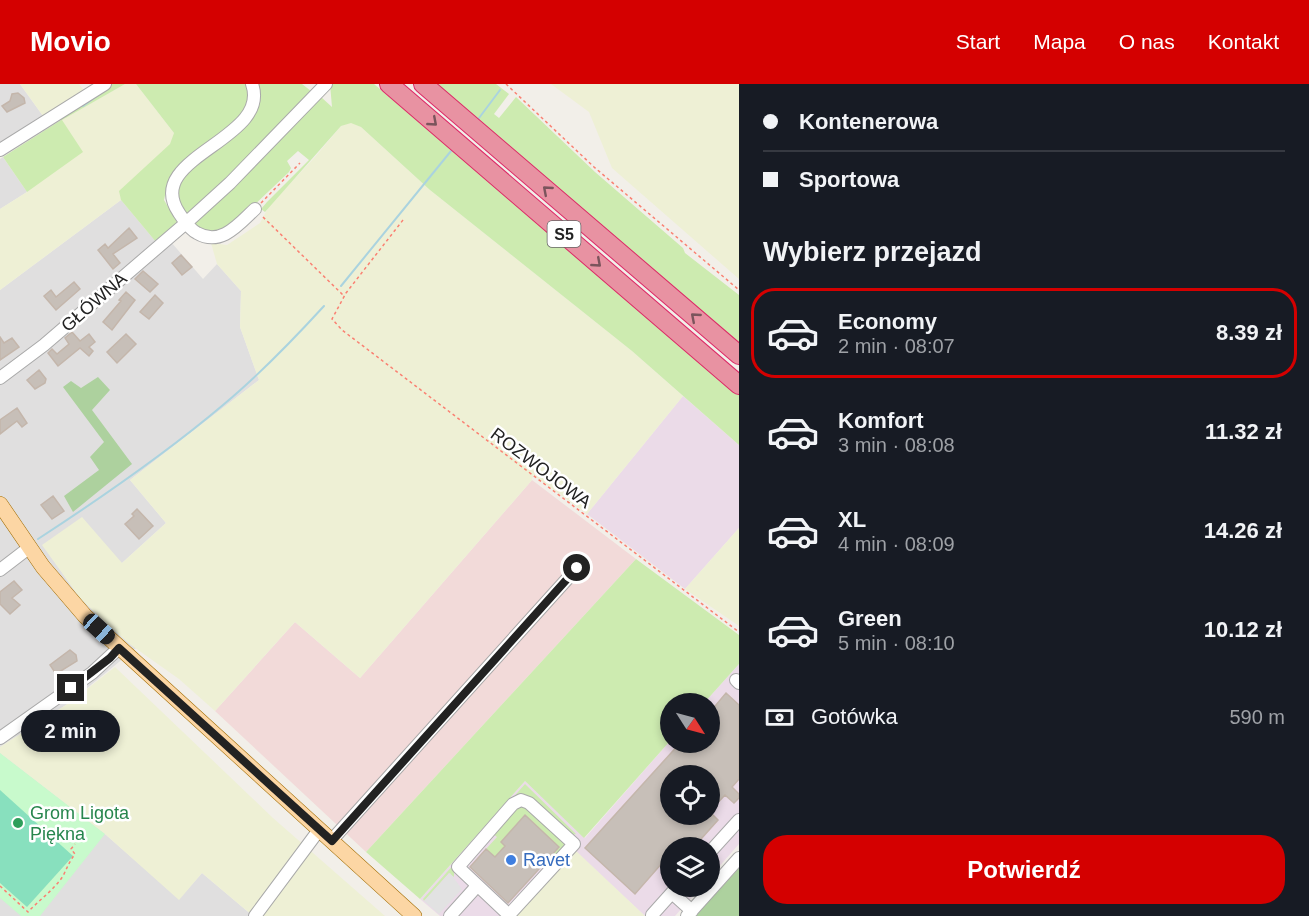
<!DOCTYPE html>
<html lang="pl">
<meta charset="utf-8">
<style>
:root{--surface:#171b24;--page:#242831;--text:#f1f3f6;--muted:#9ea1a6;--line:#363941;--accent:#d40000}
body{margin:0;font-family:Helvetica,sans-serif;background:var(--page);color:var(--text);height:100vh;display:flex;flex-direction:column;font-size:22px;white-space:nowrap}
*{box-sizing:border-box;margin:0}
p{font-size:20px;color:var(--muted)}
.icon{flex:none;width:33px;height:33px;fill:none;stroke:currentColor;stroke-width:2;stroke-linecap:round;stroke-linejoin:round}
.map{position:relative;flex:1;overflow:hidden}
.sheet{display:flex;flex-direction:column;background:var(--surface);width:570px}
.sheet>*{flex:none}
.top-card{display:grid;align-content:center;height:132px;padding:0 24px;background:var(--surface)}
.needle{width:39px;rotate:126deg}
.controls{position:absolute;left:660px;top:609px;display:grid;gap:12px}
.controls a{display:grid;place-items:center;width:60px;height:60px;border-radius:50%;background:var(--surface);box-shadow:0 3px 9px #0003;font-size:30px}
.end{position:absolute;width:27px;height:27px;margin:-14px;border:8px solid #222;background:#fff;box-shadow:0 0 0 3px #fff}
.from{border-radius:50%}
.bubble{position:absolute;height:42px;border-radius:21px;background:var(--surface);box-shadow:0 3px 9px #0003;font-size:20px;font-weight:800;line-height:42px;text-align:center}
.car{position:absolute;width:18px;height:36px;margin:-18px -9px;border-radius:8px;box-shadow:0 0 4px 2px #0007;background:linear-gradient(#222 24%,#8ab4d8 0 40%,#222 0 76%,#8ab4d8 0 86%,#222 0)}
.top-card b{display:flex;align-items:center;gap:21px;height:57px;font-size:22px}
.top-card b+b{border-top:2px solid var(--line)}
.top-card i{width:15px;height:15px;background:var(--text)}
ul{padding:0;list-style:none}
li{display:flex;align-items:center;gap:18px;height:90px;margin:0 12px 9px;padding:0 12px;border:3px solid transparent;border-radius:24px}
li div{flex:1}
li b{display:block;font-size:22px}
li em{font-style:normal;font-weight:800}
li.selected{border-color:var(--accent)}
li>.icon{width:54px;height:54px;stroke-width:1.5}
h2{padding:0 24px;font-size:27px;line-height:72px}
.pay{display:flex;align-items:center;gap:15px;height:66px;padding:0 24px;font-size:22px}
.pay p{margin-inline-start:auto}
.button{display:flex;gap:12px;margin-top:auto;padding:12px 24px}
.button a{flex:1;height:69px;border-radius:24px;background:var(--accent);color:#fff;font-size:24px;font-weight:800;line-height:69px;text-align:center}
header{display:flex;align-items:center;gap:36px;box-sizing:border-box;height:84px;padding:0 30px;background:var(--accent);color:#fff}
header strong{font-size:28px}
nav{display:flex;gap:33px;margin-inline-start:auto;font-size:21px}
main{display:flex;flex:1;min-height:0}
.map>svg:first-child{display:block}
.residential{fill:#e0dfdf}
.commercial{fill:#f2dad9}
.industrial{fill:#ebdbe8;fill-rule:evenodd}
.farmland{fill:#eef0d5}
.grass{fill:#cdebb0}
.forest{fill:#add19e}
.park{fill:#c8facc}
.pitch{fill:#88e0be}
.parking{fill:#e2e2e2}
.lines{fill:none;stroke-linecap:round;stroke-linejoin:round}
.stream{stroke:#aad3df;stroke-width:2}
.building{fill:#c7bfb8;stroke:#c4b6ab;stroke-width:1.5}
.minor-casing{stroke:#a9a9a9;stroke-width:14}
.major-casing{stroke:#a06b00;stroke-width:16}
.highway-casing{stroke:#dc2a67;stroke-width:20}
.path{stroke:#fa8072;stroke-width:1.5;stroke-dasharray:3 3;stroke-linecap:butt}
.minor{stroke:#fff;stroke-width:12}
.major{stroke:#fcd6a4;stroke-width:15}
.highway{stroke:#e892a2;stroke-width:18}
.oneway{stroke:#7b545c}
.route{stroke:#222;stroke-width:8}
.leisure-dot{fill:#2e9e5b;stroke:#fff;stroke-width:2}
.shop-dot{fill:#3f7fe0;stroke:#fff;stroke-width:2}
.labels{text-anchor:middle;stroke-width:5;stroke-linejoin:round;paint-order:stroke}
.shield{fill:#fff;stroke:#646464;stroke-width:1.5}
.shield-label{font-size:16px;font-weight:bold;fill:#222}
.street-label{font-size:18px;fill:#222;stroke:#fff}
.leisure-label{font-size:18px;fill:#27864d;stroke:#fff;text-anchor:start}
.shop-label{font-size:18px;fill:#366cbe;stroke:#fff;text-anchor:start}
</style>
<header>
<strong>Movio</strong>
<nav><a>Start</a><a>Mapa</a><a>O nas</a><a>Kontakt</a></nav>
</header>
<main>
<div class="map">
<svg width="739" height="832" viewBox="0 0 739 832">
<rect width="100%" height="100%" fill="#f2efe9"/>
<!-- residential -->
<path class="residential" d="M0 0H20L43 32 0 60Z
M3 73 27 108 0 125V75Z
M121 116 156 158H171L203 195 217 180 241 207 240 243 259 296 130 396 166 439 122 479 43 461 80 514 136 564 69 619 0 663V206Z
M0 669 105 750 179 815 202 789 253 832H0Z"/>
<!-- commercial -->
<path class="commercial" d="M532 396 636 475 366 768 215 627 295 538 360 594Z"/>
<!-- industrial -->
<path class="industrial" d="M683 312 739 361V444L685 505 587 430Z
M739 580V760L710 793V764H670V802L701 803 675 832H645L574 766 515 832H440L420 815 525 697 585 754 670 657 710 658V620L704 619ZM670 692H710V730H670Z"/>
<!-- farmland -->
<path class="farmland" d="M20 0H79L85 8 43 32Z
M125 0H136L174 49 171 60 120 107 121 116 0 206V125L27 108 61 36Z
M551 0H739V195L612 84 589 28Z
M351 38 361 43 430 106 632 267 683 312 587 430 533 391 532 396 360 594 295 538 215 627 179 595 131 561 108 541 80 514 42 461 82 433 122 479 166 439 130 396 259 296 240 243 241 207 217 180 211 159 227 161 260 139 269 122 315 73 341 42Z
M739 444V542L685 505Z
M115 583 273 734 385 832H253L202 789 179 816 105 750 0 669V663L69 619Z
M574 765 645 832H515Z"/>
<!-- grass -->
<path class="grass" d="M108 0H125L62 36 83 68 27 108 3 73 61 36 60 34Z
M136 0H248C259 38 202 61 180 82 170 91 167 103 164 116L177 138 156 158 121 116 119 107 170 60 174 49Z
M255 0H302L311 7 229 94 188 131 177 118 178 94 248 33Z
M330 0H374L739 310V361L632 267 430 106 361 43 351 39 341 42 265 128 261 125 267 118 309 76 298 67 287 77 291 84 289 88 228 146C215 151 206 150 195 140V138L321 13 332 23Z
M437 0H496L509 10 494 30 499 34 516 13 595 88 683 164 685 169 739 211V259Z
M636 475 739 551V580L704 619 670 620V657L584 754 525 697 420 815 366 768Z
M525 700 576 750 572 751 525 713 454 786V793L449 789 424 817 423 815Z
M524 722 566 760 550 782 546 778 559 763 525 732 501 758 505 762 495 773 486 765 497 753 492 749 518 723Z"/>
<!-- forest -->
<path class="forest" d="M98 293 110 306 92 326 132 380 73 428 64 412 99 386 90 373 104 358 63 303 71 297 81 304Z
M739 784V832H695Z"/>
<!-- park -->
<path class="park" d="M0 669 105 750 40 832H21L0 814Z"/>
<!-- pitch -->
<path class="pitch" d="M0 706 73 772 27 823 0 799Z"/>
<!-- parking -->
<path class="parking" d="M450 789 462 805 439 830 424 817Z"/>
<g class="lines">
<!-- stream -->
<path class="stream" d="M83 22 105 6
M479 34 500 6
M341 202 451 67
M38 455C101 414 165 370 223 321 259 291 292 257 324 222"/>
</g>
<!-- building -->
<path class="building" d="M18 9 24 14 25 19 7 28 2 22 10 17 12 10Z
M129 144 137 154 113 170 120 179 113 185 98 166 105 160 108 164Z
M181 171 192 183 182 191 172 179Z
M143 187 158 200 150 208 135 195Z
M74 198 80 205 56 226 44 212 51 206 56 213Z
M126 208 135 216 112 246 103 238 121 217 119 216Z
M155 211 163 219 149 235 140 228Z
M72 248 80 257 89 250 95 258 89 263 93 267 89 272 80 264 58 282 48 269 52 265 57 270 69 260 65 254Z
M126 250 136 260 117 279 107 268Z
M0 253 4 259 12 254 19 263 0 276Z
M39 286 46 295 45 299 35 305 27 296Z
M17 324 27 339 22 343 17 337 0 350V336Z
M53 412 64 427 52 435 41 421Z
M137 425 153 442 139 455 125 440 134 432 132 430Z
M14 497 22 506 12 514 20 521 10 530 0 520V508Z
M70 566 76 571 77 577 56 590 50 581Z
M726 609 739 621V695L732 703 739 710V714L734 719 725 711 710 727V692H670V730H712L718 736 693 764H670V770L635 810 585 764 681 658H710V628Z
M525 731 559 763 508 819 470 783 486 765 495 773 505 762 501 758Z"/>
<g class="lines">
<defs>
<path id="minor" d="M252 0C272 56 141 73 179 129 184 136 189 145 197 149 221 163 239 140 255 125
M0 66 105 0
M0 294 44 261 186 139 230 99 326 0
M0 486 30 463
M736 596 739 599
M0 654 92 589 119 564
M331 757 577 484
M710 768 739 736
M672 809 692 827
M652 831 678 802
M255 832 319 746
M450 832 477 802
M508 832 574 760 529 719 521 716 513 720 458 783 509 831
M687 832 739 774"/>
<path id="major" d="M0 420 43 483 85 532 414 832"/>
<path id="highway" d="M389 0 739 301
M423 0 739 271"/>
</defs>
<!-- minor casing -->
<use href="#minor" class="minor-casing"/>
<!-- major casing -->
<use href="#major" class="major-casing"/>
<!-- highway casing -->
<use href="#highway" class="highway-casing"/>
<!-- path -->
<path class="path" d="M506 0 594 83 739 206
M261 119 300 79
M263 133 343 211
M403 136 346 209 332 235 342 246 739 548
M0 802 28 828C39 816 54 806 63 792 67 784 69 778 75 770L71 765 75 760"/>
<!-- minor -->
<use href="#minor" class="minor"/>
<!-- major -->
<use href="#major" class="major"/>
<!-- highway -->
<use href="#highway" class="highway"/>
</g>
<!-- one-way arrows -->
<defs><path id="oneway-chevron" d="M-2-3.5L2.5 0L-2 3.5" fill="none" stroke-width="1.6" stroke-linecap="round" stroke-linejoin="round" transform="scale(1.5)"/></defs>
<g class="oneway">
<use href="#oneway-chevron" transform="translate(433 38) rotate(41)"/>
<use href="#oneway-chevron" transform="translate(547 106) rotate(-139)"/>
<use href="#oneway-chevron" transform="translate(597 179) rotate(41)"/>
<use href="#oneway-chevron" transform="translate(695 233) rotate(-139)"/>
</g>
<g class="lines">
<!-- route -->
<path class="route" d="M71 604 110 574 119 564 332 757 577 484"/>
</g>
<!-- markers -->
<circle class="leisure-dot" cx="18" cy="739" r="6"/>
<circle class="shop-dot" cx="511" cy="776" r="6"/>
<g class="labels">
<!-- shield labels -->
<rect class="shield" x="547.5" y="137" width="33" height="26" rx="4.5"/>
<g class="shield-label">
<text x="564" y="156">S5</text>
</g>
<!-- street labels -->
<g class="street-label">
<text transform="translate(94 218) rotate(-41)" y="6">GŁÓWNA</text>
<text transform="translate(541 384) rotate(37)" y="6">ROZWOJOWA</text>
</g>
<!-- leisure labels -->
<g class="leisure-label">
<text x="30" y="735">Grom Ligota<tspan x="30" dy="21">Piękna</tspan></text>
</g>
<!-- shop labels -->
<g class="shop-label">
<text x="523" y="782">Ravet</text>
</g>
</g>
</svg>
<div class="controls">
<a><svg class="needle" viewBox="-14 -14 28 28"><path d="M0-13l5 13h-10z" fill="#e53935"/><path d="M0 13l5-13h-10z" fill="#9ea1a6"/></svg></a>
<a><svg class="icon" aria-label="locate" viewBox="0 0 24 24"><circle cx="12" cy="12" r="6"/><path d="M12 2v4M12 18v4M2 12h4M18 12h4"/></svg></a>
<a><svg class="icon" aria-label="layers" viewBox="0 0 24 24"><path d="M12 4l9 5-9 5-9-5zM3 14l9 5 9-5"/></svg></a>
</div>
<i class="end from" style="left:577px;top:484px"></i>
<i class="end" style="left:71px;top:604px"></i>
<div class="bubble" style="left:21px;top:626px;width:99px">2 min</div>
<i class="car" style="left:99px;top:545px;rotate:132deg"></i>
</div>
<section class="sheet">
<div class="top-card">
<b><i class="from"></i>Kontenerowa</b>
<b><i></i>Sportowa</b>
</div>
<h2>Wybierz przejazd</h2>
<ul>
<li class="selected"><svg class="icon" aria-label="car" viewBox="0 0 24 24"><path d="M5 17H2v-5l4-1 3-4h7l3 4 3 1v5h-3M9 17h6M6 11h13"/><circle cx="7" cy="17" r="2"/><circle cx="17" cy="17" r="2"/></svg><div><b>Economy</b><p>2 min · 08:07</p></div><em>8.39 zł</em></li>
<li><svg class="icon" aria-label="car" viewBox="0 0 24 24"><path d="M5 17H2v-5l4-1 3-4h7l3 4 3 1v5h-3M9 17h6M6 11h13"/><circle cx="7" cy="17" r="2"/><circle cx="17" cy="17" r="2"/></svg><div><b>Komfort</b><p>3 min · 08:08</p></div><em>11.32 zł</em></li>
<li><svg class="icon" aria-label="car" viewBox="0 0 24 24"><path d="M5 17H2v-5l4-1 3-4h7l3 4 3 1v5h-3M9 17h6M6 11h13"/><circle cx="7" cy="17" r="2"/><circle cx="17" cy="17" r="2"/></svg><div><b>XL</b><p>4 min · 08:09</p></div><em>14.26 zł</em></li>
<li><svg class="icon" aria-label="car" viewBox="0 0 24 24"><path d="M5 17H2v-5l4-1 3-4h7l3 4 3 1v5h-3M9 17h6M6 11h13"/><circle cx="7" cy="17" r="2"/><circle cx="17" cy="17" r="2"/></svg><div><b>Green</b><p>5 min · 08:10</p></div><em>10.12 zł</em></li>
</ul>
<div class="pay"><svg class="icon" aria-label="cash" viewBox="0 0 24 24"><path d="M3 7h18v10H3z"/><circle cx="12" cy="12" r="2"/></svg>Gotówka<p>590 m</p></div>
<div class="button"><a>Potwierdź</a></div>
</section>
</main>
